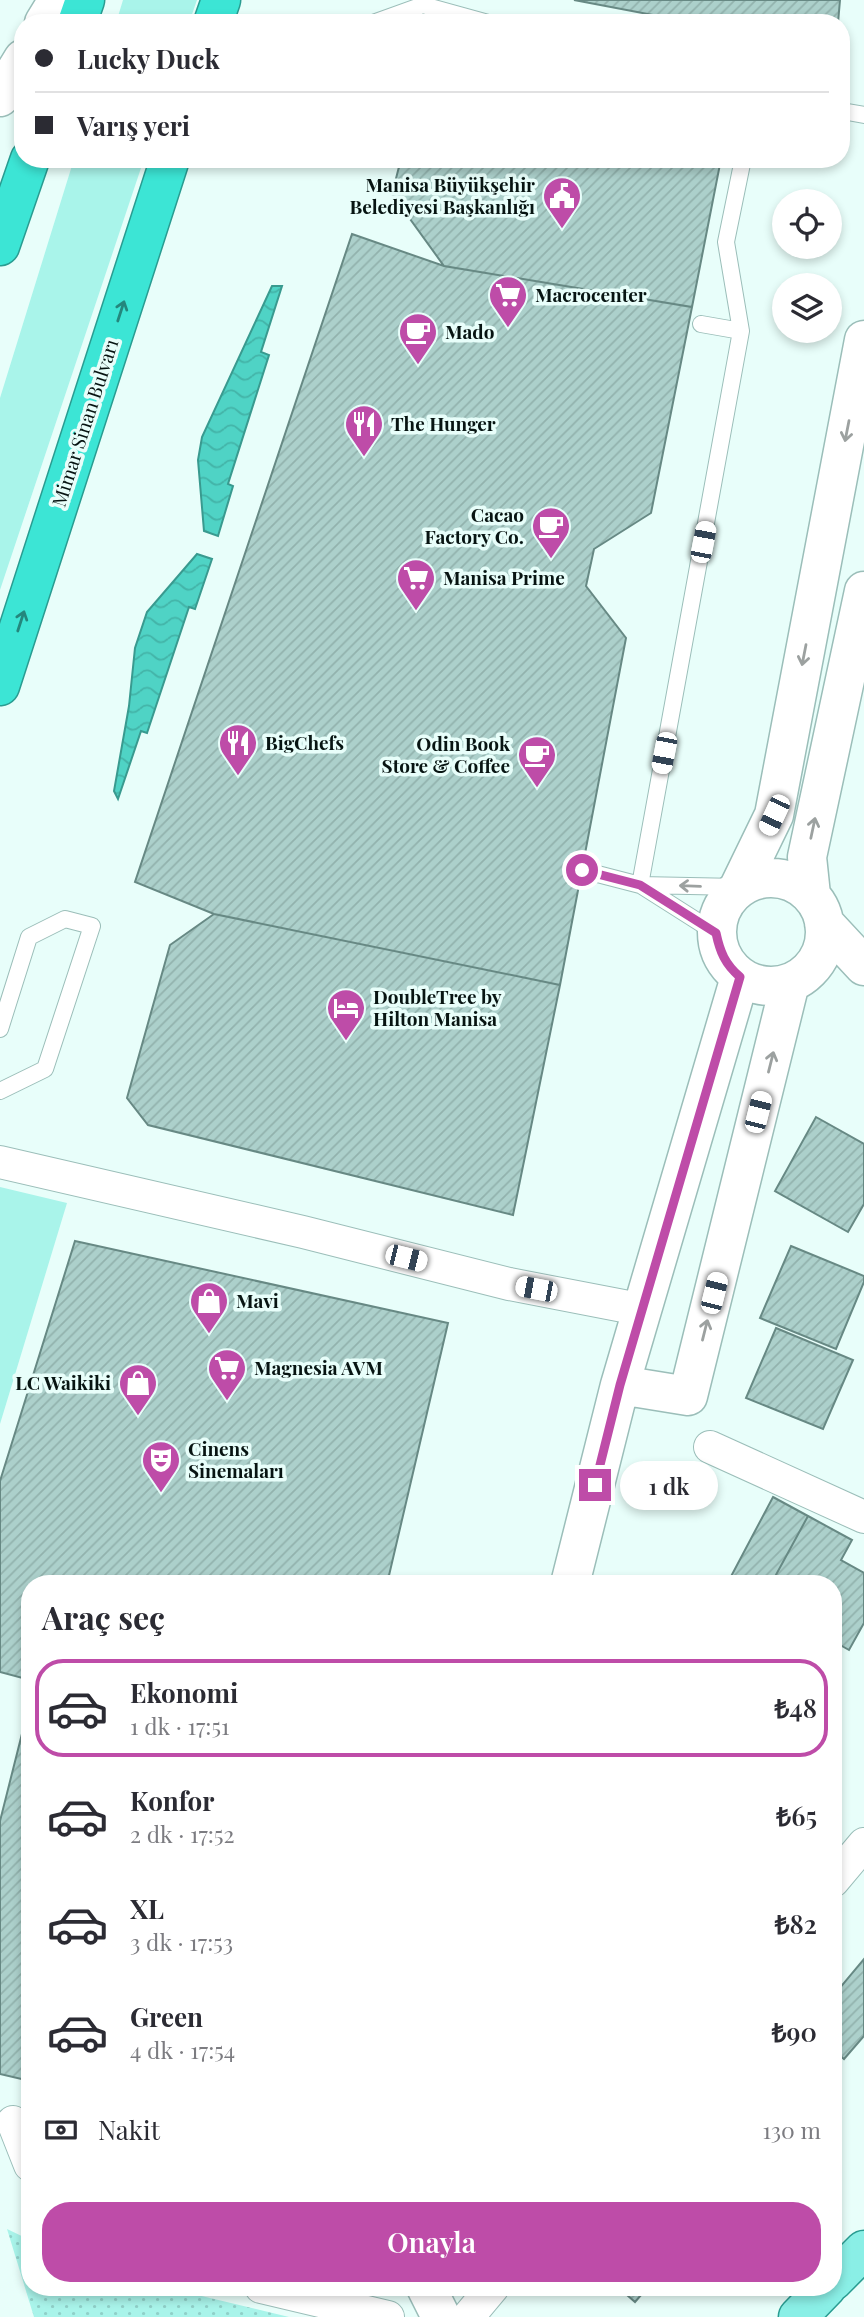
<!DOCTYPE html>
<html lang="tr">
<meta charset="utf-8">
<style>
:root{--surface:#fff;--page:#f2f2f3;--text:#2b2b33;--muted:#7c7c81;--line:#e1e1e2;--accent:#be4ca8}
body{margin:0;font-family:"Playfair Display",serif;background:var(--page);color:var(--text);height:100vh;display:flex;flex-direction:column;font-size:26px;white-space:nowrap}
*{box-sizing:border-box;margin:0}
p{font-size:23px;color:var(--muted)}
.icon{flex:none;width:38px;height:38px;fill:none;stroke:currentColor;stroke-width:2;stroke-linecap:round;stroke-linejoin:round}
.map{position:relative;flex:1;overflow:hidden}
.panel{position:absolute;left:21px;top:1575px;width:821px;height:721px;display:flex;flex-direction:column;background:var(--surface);border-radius:28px;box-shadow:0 4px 10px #0003}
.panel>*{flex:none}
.banner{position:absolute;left:14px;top:14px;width:836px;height:154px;border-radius:28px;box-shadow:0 4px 10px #0003;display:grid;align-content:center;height:154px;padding:0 21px;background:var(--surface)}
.tools{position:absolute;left:772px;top:189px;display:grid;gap:14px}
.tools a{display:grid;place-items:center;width:70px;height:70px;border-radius:50%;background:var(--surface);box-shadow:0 4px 10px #0003;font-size:35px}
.end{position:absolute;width:32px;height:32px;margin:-16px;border:9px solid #be4ca8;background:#fff;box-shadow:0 0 0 4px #fff}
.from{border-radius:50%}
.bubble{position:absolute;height:49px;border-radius:24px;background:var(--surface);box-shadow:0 4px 10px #0003;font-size:23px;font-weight:600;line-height:49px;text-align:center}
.car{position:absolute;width:21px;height:42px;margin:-21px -10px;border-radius:9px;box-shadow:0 0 5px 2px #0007;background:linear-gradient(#fff 24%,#345 0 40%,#fff 0 76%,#345 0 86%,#fff 0)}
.banner b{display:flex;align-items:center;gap:24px;height:66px;font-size:26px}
.banner b+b{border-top:2px solid var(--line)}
.banner i{width:18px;height:18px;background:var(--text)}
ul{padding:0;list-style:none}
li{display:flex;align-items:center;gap:21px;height:98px;margin:0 14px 10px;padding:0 7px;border:4px solid transparent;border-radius:28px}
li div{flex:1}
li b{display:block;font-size:26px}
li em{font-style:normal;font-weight:600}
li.current{border-color:var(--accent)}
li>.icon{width:63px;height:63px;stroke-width:1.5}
h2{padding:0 21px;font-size:32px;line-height:84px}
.pay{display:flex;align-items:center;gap:18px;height:77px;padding:0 21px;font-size:26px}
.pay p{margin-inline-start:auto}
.button{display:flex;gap:14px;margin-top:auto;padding:14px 21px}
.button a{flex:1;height:80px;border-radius:28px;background:var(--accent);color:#fff;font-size:28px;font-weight:600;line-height:80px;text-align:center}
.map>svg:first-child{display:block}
.green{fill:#a9f4ea}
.park{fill:url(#park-dots)}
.water{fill:url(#water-waves);stroke:#399a8f;stroke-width:2}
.building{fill:url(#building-hatch);stroke:#678984;stroke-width:2}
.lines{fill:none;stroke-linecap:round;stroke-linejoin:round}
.lane-casing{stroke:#9bbeb9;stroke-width:18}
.street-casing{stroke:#9bbeb9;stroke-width:34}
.secondary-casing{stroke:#9bbeb9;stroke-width:41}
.primary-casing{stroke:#299c91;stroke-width:41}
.highway-casing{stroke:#299c91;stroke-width:41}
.lane{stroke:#fff;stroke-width:16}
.street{stroke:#fff;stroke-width:32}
.secondary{stroke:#fff;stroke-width:38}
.primary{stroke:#8aefe6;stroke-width:38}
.highway{stroke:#3ce5d5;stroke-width:38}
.oneway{stroke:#24877d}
.oneway2{stroke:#9ca1a0}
.route{stroke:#be4ca8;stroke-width:9}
.labels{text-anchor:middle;stroke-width:7;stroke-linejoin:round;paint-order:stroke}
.poi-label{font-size:19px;font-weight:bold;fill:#071412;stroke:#e8fefa;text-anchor:start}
.street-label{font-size:19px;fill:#071412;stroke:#e8fefa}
</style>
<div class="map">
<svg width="864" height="2317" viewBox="0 0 864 2317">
<defs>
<pattern id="park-dots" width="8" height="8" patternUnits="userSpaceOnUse" patternTransform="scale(1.75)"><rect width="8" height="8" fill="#a9f4ea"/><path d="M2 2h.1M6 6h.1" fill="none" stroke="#90d0c8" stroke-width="1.8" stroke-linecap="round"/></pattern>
<pattern id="water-waves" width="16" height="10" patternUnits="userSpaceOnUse" patternTransform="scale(1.75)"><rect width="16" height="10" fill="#4fd3c5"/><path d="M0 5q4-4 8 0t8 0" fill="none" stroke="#43b4a8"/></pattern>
<pattern id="building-hatch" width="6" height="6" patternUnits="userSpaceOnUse" patternTransform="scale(1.75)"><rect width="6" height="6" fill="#acd0cb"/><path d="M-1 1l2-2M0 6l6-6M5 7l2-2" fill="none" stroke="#92b2ad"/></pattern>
</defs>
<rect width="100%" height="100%" fill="#e8fefa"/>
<!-- green -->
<path class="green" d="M123 0H197L189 23H116Z
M74 159H144L0 590V398Z
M0 1187 67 1203 0 1424Z"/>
<!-- park -->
<path class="park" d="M7 2229 30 2240V2287H164L289 2317H34Z"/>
<!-- water -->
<path class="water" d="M272 286H282L261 352 269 355 228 484 233 486 218 536 204 531 198 460 202 437Z
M197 554 212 559 195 609 189 607 147 733 141 731 118 799 114 791 129 706 135 648 147 612Z"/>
<!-- building -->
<path class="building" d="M574 0H840L838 23H695Z
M401 159H721L692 307 444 266 392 194Z
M352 234 444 266 692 307 651 513 594 549 586 586 626 638 560 985 214 914 135 882Z
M214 914 560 985 513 1215 148 1125 127 1098 170 945Z
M816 1117 864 1144V1204L848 1232 775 1191Z
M75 1241 448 1323 387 1584H30V1680L0 1672V1481Z
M791 1246 864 1276V1282L836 1349 760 1318Z
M776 1328 853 1360 823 1429 746 1398Z
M773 1497 808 1516 771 1584H727Z
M808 1516 852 1540 841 1560 864 1573V1623L849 1650 833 1641V1584H771Z
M30 1702V2081L0 2074V1821Z
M864 1959V2036L844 2059 833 2050V1996Z
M618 2287H648L635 2302Z"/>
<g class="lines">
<defs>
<path id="lane" d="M373 23 423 5 488 23
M842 111 864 115
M701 324 741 331
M582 870 640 885 739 887
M640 885 741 331 726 242 743 159
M642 886 716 933
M0 1029 29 937 65 919 92 926 45 1069 0 1091"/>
<path id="street" d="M0 1162 303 1232 509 1284 644 1310
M710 1447 864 1517
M833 1881 864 1844
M13 2122 30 2165
M261 2287 388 2317
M468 2317 493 2287"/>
<path id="secondary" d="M44 23 58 0
M0 97 23 59
M717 932a54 54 0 1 1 108 0a54 54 0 1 1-108 0Z
M739 887 774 815 864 340
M811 895 807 857 864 591
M824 923 864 966
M620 1385 688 1396 790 983
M570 1584 620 1385 740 977
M426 2287 441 2317"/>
<path id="primary" d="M833 2281 864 2250
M798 2317 827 2287"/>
<path id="highway" d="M77 23 85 0
M213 23 221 0
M0 246 30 159
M0 686 170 159"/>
</defs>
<!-- lane casing -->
<use href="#lane" class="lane-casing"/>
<!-- street casing -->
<use href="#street" class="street-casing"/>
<!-- secondary casing -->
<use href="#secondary" class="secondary-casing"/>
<!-- primary casing -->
<use href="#primary" class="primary-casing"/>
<!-- highway casing -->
<use href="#highway" class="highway-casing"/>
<!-- lane -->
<use href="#lane" class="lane"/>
<!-- street -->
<use href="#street" class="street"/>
<!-- secondary -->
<use href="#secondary" class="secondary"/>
<!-- primary -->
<use href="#primary" class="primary"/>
<!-- highway -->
<use href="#highway" class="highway"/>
</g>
<!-- one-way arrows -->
<defs><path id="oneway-shaft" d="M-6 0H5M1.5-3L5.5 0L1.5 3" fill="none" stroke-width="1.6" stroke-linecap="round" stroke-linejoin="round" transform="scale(1.75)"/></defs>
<g class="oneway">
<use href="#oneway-shaft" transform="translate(121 311) rotate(-72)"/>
<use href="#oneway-shaft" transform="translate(21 621) rotate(-72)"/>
</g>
<g class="oneway2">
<use href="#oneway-shaft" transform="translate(847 431) rotate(101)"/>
<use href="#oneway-shaft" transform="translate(804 655) rotate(101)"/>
<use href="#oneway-shaft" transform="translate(813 828) rotate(-78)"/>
<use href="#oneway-shaft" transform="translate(690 886) rotate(-178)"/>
<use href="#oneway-shaft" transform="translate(771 1062) rotate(-76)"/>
<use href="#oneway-shaft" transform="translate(705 1330) rotate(-76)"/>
</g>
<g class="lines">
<!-- route -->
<path class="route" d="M582 870 640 885 716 933C720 952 725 964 740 977L620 1385 595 1485"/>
</g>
<!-- icons -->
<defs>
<symbol id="civic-pin" viewBox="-11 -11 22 30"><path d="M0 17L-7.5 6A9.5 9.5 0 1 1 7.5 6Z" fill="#be4ca8" stroke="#e8fefa"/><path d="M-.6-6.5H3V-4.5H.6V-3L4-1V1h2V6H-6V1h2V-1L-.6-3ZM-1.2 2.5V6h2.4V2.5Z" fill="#fff"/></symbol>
<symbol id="supermarket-pin" viewBox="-11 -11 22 30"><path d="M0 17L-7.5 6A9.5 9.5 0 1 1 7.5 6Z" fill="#be4ca8" stroke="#e8fefa"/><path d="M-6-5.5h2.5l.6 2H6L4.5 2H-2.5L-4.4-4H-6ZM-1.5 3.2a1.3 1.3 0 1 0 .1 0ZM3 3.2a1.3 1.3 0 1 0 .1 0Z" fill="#fff"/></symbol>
<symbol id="cafe-pin" viewBox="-11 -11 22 30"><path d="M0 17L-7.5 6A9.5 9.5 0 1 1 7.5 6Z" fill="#be4ca8" stroke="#e8fefa"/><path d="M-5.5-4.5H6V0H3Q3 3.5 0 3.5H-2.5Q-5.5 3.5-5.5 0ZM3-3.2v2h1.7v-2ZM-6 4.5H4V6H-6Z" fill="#fff"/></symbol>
<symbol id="restaurant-pin" viewBox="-11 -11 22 30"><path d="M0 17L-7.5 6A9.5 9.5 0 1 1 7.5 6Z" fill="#be4ca8" stroke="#e8fefa"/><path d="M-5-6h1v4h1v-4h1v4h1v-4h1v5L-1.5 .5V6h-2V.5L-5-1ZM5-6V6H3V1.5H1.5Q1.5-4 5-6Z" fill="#fff"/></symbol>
<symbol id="hotel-pin" viewBox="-11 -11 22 30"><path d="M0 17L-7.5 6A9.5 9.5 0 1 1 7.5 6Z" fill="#be4ca8" stroke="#e8fefa"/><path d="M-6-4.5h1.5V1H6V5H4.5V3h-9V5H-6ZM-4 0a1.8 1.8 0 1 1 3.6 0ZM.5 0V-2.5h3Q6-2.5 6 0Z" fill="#fff"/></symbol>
<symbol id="shop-pin" viewBox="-11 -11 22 30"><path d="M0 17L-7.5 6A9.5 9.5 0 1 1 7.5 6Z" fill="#be4ca8" stroke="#e8fefa"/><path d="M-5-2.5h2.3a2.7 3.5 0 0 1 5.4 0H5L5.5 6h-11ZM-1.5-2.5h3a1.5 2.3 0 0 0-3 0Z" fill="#fff"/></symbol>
<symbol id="theatre-pin" viewBox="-11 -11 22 30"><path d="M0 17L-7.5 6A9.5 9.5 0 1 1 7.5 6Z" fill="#be4ca8" stroke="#e8fefa"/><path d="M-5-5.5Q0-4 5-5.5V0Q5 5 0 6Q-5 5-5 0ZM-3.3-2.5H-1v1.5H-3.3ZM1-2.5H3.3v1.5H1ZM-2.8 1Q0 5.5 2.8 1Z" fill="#fff"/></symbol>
</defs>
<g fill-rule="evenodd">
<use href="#civic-pin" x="540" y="174" width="44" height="60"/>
<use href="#supermarket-pin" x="486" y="273" width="44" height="60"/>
<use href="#cafe-pin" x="396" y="310" width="44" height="60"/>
<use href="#restaurant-pin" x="342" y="402" width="44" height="60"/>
<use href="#cafe-pin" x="529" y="504" width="44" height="60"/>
<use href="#supermarket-pin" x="394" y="556" width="44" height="60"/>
<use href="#restaurant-pin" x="216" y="721" width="44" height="60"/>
<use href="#cafe-pin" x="515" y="733" width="44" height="60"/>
<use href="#hotel-pin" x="324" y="986" width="44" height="60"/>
<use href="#shop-pin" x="187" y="1279" width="44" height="60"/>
<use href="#supermarket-pin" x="205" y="1346" width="44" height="60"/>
<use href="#shop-pin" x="116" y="1361" width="44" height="60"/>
<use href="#theatre-pin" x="139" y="1438" width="44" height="60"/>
</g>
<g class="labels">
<!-- poi labels -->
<g class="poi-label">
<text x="535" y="192" text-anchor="end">Manisa Büyükşehir<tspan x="535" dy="22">Belediyesi Başkanlığı</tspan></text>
<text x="535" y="302">Macrocenter</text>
<text x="445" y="339">Mado</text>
<text x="391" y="431">The Hunger</text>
<text x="524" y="522" text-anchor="end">Cacao<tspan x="524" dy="22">Factory Co.</tspan></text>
<text x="443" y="585">Manisa Prime</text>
<text x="265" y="750">BigChefs</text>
<text x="510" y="751" text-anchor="end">Odin Book<tspan x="510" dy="22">Store &amp; Coffee</tspan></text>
<text x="373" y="1004">DoubleTree by<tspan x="373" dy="22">Hilton Manisa</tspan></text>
<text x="236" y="1308">Mavi</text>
<text x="254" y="1375">Magnesia AVM</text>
<text x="111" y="1390" text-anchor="end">LC Waikiki</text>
<text x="188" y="1456">Cinens<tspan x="188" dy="22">Sinemaları</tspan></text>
</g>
<!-- street labels -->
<g class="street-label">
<text transform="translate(85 423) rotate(-72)" y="7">Mimar Sinan Bulvarı</text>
</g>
</g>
</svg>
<div class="tools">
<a><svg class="icon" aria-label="locate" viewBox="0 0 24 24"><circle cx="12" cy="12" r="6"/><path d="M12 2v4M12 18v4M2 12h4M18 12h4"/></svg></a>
<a><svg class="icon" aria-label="layers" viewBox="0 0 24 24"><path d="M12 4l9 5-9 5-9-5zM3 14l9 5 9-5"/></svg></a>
</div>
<i class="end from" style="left:582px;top:870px"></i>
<i class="end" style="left:595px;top:1485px"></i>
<div class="bubble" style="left:620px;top:1461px;width:98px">1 dk</div>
<i class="car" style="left:703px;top:542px;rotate:11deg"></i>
<i class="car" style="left:664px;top:753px;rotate:191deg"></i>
<i class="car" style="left:774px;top:815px;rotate:205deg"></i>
<i class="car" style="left:758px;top:1112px;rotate:14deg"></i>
<i class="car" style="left:406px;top:1258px;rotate:104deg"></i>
<i class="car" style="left:536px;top:1289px;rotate:281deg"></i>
<i class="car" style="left:714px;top:1293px;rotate:14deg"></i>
<div class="banner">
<b><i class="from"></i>Lucky Duck</b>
<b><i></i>Varış yeri</b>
</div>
<section class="panel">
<h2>Araç seç</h2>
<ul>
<li class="current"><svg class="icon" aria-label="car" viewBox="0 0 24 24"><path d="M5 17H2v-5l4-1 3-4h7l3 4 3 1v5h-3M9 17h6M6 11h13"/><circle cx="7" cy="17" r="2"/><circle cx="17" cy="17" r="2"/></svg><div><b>Ekonomi</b><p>1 dk · 17:51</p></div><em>₺48</em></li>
<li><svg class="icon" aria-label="car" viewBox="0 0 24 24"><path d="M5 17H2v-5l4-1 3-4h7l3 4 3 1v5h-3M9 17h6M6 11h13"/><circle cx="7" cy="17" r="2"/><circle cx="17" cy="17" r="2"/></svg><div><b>Konfor</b><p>2 dk · 17:52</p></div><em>₺65</em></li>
<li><svg class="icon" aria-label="car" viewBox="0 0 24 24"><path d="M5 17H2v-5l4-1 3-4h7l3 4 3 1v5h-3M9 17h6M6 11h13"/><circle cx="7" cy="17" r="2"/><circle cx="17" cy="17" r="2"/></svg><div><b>XL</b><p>3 dk · 17:53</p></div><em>₺82</em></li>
<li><svg class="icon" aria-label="car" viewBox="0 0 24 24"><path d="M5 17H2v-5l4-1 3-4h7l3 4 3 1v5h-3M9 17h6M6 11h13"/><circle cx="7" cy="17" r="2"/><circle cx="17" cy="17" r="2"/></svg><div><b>Green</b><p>4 dk · 17:54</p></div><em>₺90</em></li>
</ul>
<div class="pay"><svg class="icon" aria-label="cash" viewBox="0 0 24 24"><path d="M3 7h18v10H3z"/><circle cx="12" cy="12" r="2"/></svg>Nakit<p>130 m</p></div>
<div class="button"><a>Onayla</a></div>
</section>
</div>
